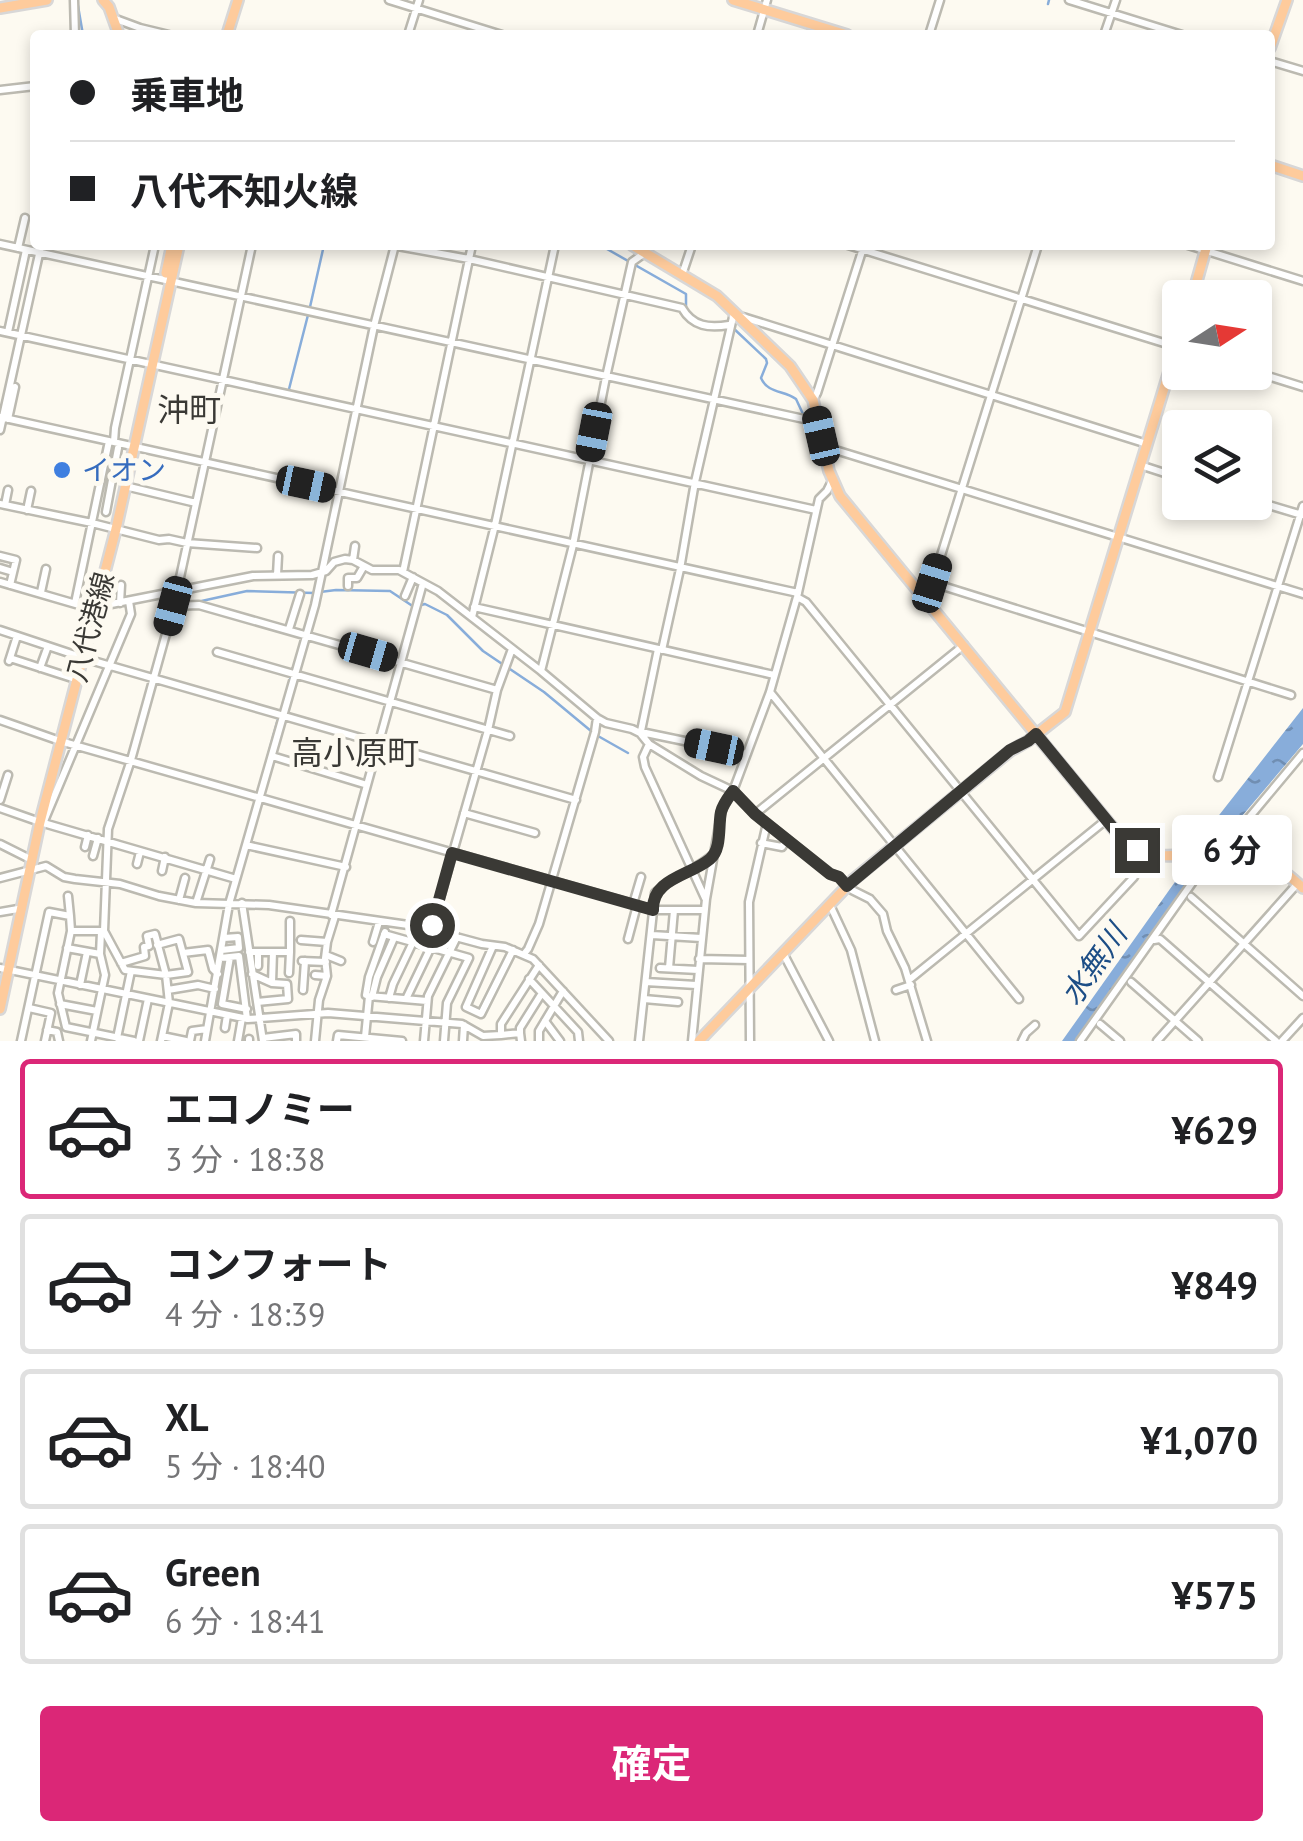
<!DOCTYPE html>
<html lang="ja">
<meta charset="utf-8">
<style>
:root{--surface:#fff;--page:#f2f2f2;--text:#202124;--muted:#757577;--line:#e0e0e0;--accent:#db2777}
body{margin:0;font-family:"PT Sans","Noto Sans JP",sans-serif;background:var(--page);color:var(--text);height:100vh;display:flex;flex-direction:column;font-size:38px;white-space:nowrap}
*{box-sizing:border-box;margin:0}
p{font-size:32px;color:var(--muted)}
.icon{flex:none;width:55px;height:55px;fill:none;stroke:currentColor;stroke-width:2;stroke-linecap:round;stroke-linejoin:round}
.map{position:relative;height:1041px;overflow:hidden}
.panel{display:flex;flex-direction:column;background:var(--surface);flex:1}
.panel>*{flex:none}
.banner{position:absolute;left:30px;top:30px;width:1245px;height:220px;border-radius:10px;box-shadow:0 5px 15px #0003;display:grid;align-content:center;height:220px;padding:0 40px;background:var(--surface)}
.needle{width:65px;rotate:78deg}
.buttons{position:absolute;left:1162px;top:280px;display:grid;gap:20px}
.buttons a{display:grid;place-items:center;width:110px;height:110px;border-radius:10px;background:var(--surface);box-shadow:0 5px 15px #0003;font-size:50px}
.end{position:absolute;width:45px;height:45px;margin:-22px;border:12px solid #3a3935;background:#fff;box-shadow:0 0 0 5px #fff}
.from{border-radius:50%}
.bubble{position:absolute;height:70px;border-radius:10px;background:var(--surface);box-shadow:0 5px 15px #0003;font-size:32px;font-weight:700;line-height:70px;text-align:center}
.car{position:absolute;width:30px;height:60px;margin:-30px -15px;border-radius:12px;box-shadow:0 0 8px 2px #0007;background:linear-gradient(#222 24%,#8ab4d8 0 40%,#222 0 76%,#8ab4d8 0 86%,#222 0)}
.banner b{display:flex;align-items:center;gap:35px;height:95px;font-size:38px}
.banner b+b{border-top:2px solid var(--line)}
.banner i{width:25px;height:25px;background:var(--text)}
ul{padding:18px 0 0;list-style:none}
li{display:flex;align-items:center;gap:30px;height:140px;margin:0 20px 15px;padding:0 20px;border:5px solid var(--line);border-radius:10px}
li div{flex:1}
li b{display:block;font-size:38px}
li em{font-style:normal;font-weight:700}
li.active{border-color:var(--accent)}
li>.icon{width:90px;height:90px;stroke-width:1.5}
.action{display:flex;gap:20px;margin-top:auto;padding:20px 40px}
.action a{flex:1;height:115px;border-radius:10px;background:var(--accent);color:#fff;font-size:40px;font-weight:700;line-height:115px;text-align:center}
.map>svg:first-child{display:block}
.water{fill:url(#water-ripples)}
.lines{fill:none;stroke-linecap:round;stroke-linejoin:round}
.stream{stroke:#88adda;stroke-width:2.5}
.minor-casing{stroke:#bcbab1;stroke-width:11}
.major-casing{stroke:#d8d7d7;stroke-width:14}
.minor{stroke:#fff;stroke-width:6}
.major{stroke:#fecb9c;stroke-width:9}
.route{stroke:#3a3935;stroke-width:12}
.shop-dot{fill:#3f7fe0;stroke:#fdfaf1;stroke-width:4}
.labels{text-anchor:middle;stroke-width:10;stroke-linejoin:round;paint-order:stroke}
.shop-label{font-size:28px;fill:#366cbe;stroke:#fdfaf1;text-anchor:start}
.street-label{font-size:28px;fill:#3a3935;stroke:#fdfaf1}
.water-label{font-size:30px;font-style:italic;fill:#1d4e86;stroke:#fdfaf1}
.quarter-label{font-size:32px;fill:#3a3935;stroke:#fdfaf1}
</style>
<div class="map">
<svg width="1303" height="1041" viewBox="0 0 1303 1041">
<defs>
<pattern id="water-ripples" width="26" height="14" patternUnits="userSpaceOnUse" patternTransform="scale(2.5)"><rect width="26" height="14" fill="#88adda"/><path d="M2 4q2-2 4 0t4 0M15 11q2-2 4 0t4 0" fill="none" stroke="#708eb2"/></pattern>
</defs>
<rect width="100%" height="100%" fill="#fdfaf1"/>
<!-- water -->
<path class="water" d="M1303 708V744L1215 848 1075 1041H1062L1182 872 1198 842Z"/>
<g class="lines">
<!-- stream -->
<path class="stream" d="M77 0 83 35
M1048 4 1049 0
M600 245 686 294V308
M310 307 324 245
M731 326 766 359 767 363 761 378C768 394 784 390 796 399L810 429 817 462
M288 393 308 315
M320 592 336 590 390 591 414 607 425 604 447 615 483 651 544 692 591 731
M197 602 247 591 314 593V596
M303 634 308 618
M281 711 298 652
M598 736 628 753
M268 755 278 719"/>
<defs>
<path id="minor" d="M74 0 75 35
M389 0 502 35
M1069 0 1182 35
M113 18 140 28 169 35
M408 35 419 0
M757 35 767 0
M929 35 940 0
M1104 35 1116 0
M1270 61 1303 71
M0 90 35 86
M0 244 804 419
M392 245 469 259 682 308C693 327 709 328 729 325
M848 245 1180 348
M1188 245 1303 281
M18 248 25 218
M682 275 692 245
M743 317 1147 444
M0 331 816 510
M8 332 26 250
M1255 372 1303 387
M813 400 817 393 864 245
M0 417 798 593
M8 419 15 387
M822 421 832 449 1303 594
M0 430 41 245
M114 442 115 428 155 245
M1140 465 1180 478
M125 486 196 503
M1255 501 1302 515
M0 504 92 523 159 540 169 539 187 543 257 548
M5 505 8 490
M27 510 31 491
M106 512 118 448
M0 556 16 560 10 585
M353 560 355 546
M0 568 13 572
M403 572 472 245
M277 575 278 556
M0 582 86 607H96L253 576 312 575 326 571 334 562 345 559 353 560 372 570H399L438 591 541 671 597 718 606 723 632 729 640 733 649 744 701 776 733 791 755 814 830 873 839 877 852 890 870 899 883 914 887 931 905 968 927 1041
M933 583 1291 695
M348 586V578H357L364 566
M41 592 46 569
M405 596 413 577
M797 597 806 602 1079 936 1134 877C1134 866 1126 854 1128 844
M927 600 1038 245
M75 603 109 441
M120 603 121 585
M173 606 199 605 497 690
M474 607 774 675
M472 617 495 525 555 245
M289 629 300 594
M0 630 78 656
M662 650 680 569 695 482 734 313
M217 652 510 736
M10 658 17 636
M83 658 576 800
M9 661 10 658 72 678
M40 668 48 646
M541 671 573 545 606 377 632 262 646 252
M770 692 1019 999
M0 720 60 741 640 906 653 910H704
M641 731 658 649
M641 732 747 754
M649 744 643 757 645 767 705 898
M272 756 364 784
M1218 777 1303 506
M0 800 8 775
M0 808 40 822 236 879
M464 813 535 833
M755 814 964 645
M44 821 131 614 129 601
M761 843 782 847 787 839
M0 844 28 858
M246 845 346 867
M85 847 88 835
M1222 850 1303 753
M93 856 98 838
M137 864 140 852
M162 871 165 857
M0 878 46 866 64 877 75 879 120 884 159 896 196 903 269 905 415 926 482 944 505 947 533 959 609 1041
M68 896 70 916
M1191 897 1303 996
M179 900 185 878
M196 903 210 859
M242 903 263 1041
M633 904 641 877
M830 905 851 950 875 1041
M0 912 18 909
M331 915 423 583
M431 929 488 730 497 690 512 649
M71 931H104
M384 934 469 958 447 1003 444 1041
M652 935 701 938
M628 939 636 909 640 906
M301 940 327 942
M1154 940 1160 939 1276 1041
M373 942 379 922
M157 945 179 939 188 972 166 975 125 970 104 931 108 829 131 760 174 605 252 245
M493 946 466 1007 481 1014 513 950
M67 948 100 954
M222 950 239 948 238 937 224 938
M249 952H290V921
M258 952V966
M183 953 208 950 213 969 218 974
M783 953 829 1041
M524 954 528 949 539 924 595 732 597 718
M326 955 341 961
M230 957 222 1004 247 1009
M220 958 239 956 247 1019
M699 959 749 960
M302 961 326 962
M121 963 145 956 144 947 149 946 147 936 155 934 166 975 169 1003 161 1041
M0 968 248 1019 328 1013 462 1024 483 1036 501 1035
M660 968 698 970
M669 968 674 910
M289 973 290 952
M252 974 272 983 273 952
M315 975 327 976
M529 979 578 1032 579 1041
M909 980 1106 820
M646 982 696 985
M1131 982 1198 1041
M80 985 87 952
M168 990 198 985 215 989
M303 990 305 961
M896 990 911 985
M369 996 366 995 369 977 385 932
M372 997 377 977 394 938
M389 998 393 984 413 942
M406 999 431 947
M644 999 678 1002
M257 1002 288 999 287 984 272 983
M60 1004 97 1011
M29 1008 51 1013 45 1041
M545 1021 560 1041
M1100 1024 1120 1041
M225 1028 227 1015
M47 1030 57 1032 59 1041
M520 1033V1028L542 993
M162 1036 186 1041
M365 1037 369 996 427 1001
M117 1038 131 971
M263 1038 296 1034V1041
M21 1041 49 912 70 916 71 931 58 993 66 1027 134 1041
M91 1041 105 975 100 954 101 932
M139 1041 148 999
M190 1041 192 1031 207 1029
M205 1041 229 904 315 605 374 326 395 245
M238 1041 242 1018
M249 1041V1039
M315 1041 319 1000 327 976 325 958 327 942 335 916
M337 1041 338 1035 402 1041
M424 1041 428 996 457 937
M463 1041 464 1025
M521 1041 520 1033 501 1035V1024L539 965
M539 1041V1031L563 991
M639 1041 655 893C672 876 698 870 715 853
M692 1041 706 899 722 809 733 791 770 692 797 597 819 499 827 491 832 481
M750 1041 749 902 767 823
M1022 1041 1026 1033 1035 1025
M1080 1041 1197 876 1249 854
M1157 1041 1298 883
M1282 1041 1303 1018"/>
<path id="major" d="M103 0 109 7 119 35
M733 0 847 35
M0 8 47 0
M227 35 238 0
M1270 48 1287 0
M1270 165 1303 176
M632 245 717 296 790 366 813 400 829 471 840 496 1122 839C1164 875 1206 840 1251 854 1272 860 1287 874 1303 888
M166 273 172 245
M1192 298 1207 245
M0 1009 40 822 116 529 179 245
M699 1041 853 880 1010 751 1028 741 1065 712 1180 336"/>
</defs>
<!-- minor casing -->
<use href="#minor" class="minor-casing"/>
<!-- major casing -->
<use href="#major" class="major-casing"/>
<!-- minor -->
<use href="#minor" class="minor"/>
<!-- major -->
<use href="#major" class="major"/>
</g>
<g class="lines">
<!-- route -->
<path class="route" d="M432 925 452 853 653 910C652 878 690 876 710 859 722 849 718 826 721 812 723 804 728 798 733 791L755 814 830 874 839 877 847 886 1010 750 1028 741 1036 734 1122 839 1137 850"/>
</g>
<!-- markers -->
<circle class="shop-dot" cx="62" cy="470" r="10"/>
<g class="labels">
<!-- shop labels -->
<g class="shop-label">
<text x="82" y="480">イオン</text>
</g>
<!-- street labels -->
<g class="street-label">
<text transform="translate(90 627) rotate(-75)" y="10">八代港線</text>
</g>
<!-- water labels -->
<g class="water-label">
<text transform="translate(1094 965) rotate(-55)" y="10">水無川</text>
</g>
<!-- quarter labels -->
<g class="quarter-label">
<text x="189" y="421">沖町</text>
<text x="355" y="764">高小原町</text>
</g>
</g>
</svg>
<div class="buttons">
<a><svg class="needle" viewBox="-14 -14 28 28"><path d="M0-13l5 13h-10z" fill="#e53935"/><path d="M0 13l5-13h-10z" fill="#757577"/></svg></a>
<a><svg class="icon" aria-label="layers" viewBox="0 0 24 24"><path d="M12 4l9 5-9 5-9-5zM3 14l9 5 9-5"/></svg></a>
</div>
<i class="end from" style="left:432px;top:925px"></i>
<i class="end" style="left:1137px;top:850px"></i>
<div class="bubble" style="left:1172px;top:815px;width:120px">6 分</div>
<i class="car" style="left:594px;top:432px;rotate:191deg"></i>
<i class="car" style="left:821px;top:436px;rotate:347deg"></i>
<i class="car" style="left:306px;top:484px;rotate:102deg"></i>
<i class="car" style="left:932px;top:583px;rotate:17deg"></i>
<i class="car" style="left:173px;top:606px;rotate:195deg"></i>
<i class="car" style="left:368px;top:652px;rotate:106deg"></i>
<i class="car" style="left:714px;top:747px;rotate:282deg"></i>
<div class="banner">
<b><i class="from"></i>乗車地</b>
<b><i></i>八代不知火線</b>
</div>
</div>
<section class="panel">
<ul>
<li class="active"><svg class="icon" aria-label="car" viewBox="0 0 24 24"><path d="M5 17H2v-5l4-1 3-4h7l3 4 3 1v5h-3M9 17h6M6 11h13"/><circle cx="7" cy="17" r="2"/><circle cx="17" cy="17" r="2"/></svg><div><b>エコノミー</b><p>3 分 · 18:38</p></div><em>¥629</em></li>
<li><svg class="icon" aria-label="car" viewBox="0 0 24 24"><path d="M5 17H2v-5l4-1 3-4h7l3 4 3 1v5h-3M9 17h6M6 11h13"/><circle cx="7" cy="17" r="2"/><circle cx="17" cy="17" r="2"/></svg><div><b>コンフォート</b><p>4 分 · 18:39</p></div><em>¥849</em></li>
<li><svg class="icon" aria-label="car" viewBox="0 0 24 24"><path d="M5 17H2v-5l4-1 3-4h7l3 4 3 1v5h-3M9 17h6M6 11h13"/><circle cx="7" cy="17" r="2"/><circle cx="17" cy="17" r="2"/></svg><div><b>XL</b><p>5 分 · 18:40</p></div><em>¥1,070</em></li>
<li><svg class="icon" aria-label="car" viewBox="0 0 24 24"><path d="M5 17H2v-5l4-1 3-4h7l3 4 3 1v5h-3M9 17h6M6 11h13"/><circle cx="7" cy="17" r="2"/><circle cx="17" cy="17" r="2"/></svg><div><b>Green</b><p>6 分 · 18:41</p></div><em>¥575</em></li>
</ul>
<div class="action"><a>確定</a></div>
</section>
